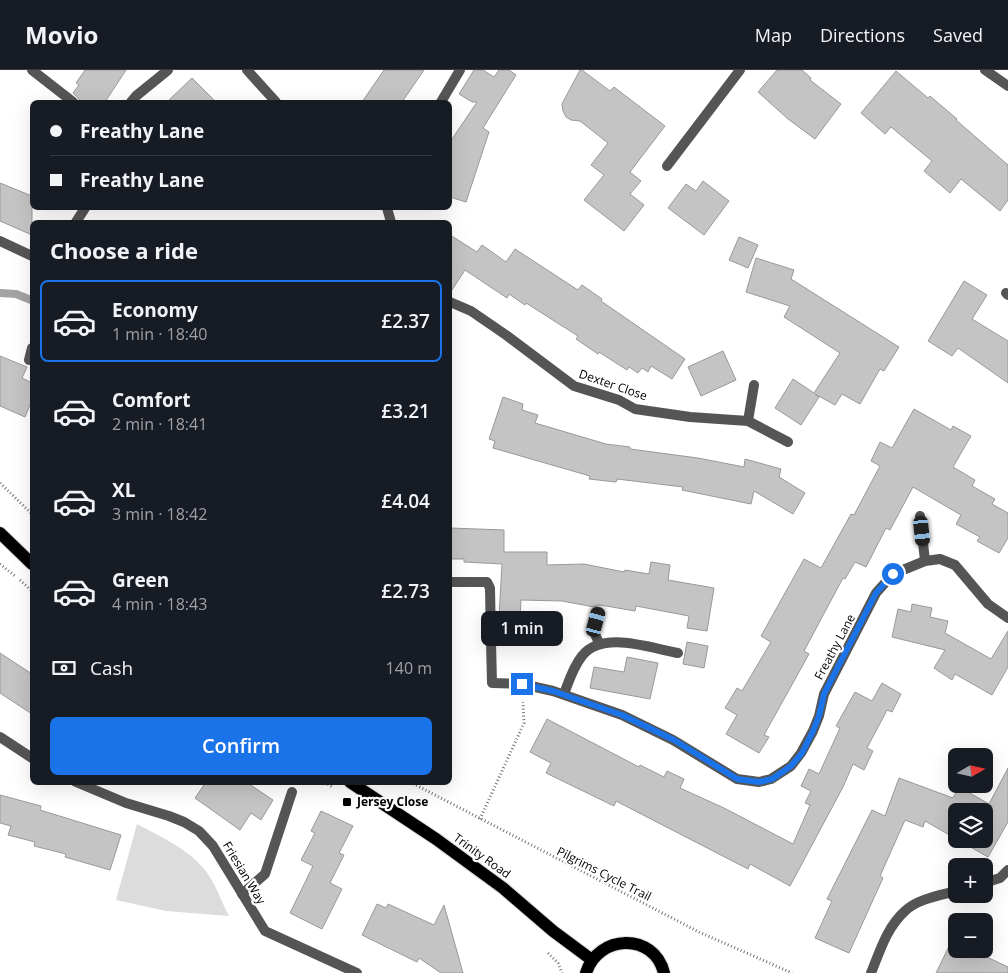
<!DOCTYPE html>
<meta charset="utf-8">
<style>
:root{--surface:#171b24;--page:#20242c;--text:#f1f3f6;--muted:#9ea1a6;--line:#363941;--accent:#1a73e8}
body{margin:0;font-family:"Open Sans",sans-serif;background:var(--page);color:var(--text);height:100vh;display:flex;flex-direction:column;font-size:19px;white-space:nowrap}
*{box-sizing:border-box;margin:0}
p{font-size:16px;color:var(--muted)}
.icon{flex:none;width:28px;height:28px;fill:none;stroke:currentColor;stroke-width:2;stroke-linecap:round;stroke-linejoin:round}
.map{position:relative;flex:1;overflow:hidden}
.panel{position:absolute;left:30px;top:150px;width:422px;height:565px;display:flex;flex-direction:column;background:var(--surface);border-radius:8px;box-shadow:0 5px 20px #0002}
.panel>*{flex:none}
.guide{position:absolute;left:30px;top:30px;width:422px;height:110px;border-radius:8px;box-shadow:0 5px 20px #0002;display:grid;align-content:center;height:110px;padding:0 20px;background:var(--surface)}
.needle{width:32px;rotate:81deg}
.tools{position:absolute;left:948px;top:678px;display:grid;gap:10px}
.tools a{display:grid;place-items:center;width:45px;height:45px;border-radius:8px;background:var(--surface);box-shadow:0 5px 20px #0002;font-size:25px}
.end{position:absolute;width:22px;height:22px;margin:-11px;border:6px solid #1a73e8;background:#fff;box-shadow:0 0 0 2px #fff}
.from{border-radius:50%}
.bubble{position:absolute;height:35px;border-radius:8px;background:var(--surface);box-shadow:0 5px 20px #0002;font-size:16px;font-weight:600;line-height:35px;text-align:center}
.car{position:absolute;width:15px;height:30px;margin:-15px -8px;border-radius:6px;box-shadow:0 0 4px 1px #0007;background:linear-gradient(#222 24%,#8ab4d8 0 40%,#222 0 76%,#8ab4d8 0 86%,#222 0)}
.guide b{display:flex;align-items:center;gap:18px;height:48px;font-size:19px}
.guide b+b{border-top:1px solid var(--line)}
.guide i{width:12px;height:12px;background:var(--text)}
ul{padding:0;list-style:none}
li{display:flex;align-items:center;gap:15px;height:82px;margin:0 10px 8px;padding:0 10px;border:2px solid transparent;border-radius:8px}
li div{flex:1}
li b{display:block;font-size:19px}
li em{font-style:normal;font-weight:600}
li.selected{border-color:var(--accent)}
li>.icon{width:45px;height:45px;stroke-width:1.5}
h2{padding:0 20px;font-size:22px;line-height:60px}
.pay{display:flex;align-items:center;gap:12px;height:55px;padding:0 20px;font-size:19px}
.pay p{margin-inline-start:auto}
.button{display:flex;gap:10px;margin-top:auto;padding:10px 20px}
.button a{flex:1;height:58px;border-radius:8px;background:var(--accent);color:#fff;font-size:20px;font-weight:600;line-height:58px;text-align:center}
header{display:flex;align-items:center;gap:30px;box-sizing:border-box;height:70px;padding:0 25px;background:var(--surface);border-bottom:1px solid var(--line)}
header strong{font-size:24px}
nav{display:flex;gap:28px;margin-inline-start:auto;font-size:18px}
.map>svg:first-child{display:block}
.green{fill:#dcdcdc}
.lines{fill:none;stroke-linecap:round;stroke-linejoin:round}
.stream{stroke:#a3a3a3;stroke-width:8}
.building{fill:#c4c4c4;stroke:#999;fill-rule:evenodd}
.primary-casing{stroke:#dbdbdb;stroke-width:14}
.path{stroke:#777;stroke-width:3;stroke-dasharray:1 2.5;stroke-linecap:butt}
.service{stroke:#555;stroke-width:10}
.minor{stroke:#555;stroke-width:10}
.tertiary{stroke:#555;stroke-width:10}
.primary{stroke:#000;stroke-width:12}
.route{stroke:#1a73e8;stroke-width:6}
.poi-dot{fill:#000;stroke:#fff;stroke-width:2}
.labels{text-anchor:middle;stroke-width:4.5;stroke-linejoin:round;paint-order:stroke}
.street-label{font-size:12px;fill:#000;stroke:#fff}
.poi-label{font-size:12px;font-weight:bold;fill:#000;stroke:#fff;text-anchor:start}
</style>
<header>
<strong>Movio</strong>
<nav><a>Map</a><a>Directions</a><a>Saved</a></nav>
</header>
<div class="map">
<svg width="1008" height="903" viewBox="0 0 1008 903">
<rect width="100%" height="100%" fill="#fff"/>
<!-- green -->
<path class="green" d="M137 754C161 767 187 778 205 800 216 814 221 831 229 846L166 841 116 830Z"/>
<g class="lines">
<!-- stream -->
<path class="stream" d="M0 223 16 224 31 230"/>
</g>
<!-- building -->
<path class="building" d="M85 0H126L105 32H80L79 29 73 23 79 15 76 13Z
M384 0H424L402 32H362Z
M474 0H483L494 7 499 0H509L516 5 483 58 489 62 466 132 450 127V72L477 32H472L459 24Z
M580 0H582L610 21 614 17 665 56 630 102 641 111 630 124 644 135 624 161 584 130 604 105 591 95 608 73 580 51 571 50 566 47 563 41 562 34Z
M777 0H802L811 8 810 10 841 34 815 69 788 49 758 22Z
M896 1 928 28 930 26 957 49 956 50 1008 95V130L1000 141 961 109 950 123 924 101 932 91 891 57 885 64 861 43Z
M192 8 216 32H167Z
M703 111 729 131 704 165 668 138 686 114 696 121Z
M0 113 32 126V165L0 151Z
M450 165 477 182 482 175 506 192 515 179 578 220 582 215 602 229 601 231 685 289 672 309 651 296 648 302 642 298 638 303 629 297 627 300 599 282 598 284 576 269 578 266 526 233 525 235 509 224 507 228 465 200 450 223Z
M739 167 758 175 748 198 729 190Z
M756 188 794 200 791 209 899 277 884 301 880 299 860 334 842 324 835 335 815 324 819 327 801 355 775 338 793 309 814 323 840 283 784 247 790 236 746 222Z
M964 211 987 225 972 249 1008 271V313L958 278 952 286 928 271Z
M723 281 736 310 701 326 688 297Z
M0 286 27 297 22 308 32 313V330L25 347 0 336Z
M503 327 523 334 522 340 538 345 535 353 606 374 630 377V379L698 388 744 397 745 389 781 399 779 407 805 423 793 444 754 421 751 434 682 420 683 417 617 409 616 412 589 409 590 406 493 378 495 371 489 369Z
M914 339 951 360 953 356 971 366 953 397 975 410 972 416 995 429 992 434 1008 443V468L999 483 977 471 980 467 956 454 961 445 913 417 890 460 886 458 866 497 855 492 845 509 843 508 804 581 809 584 764 665 769 667 759 683 726 664 737 645 725 638 737 618 742 621 771 572 761 566 804 489 821 498 851 444 854 445 880 396 871 391 880 372 892 378Z
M450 458 504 460V482H547V495L584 494 624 502 625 500 649 504 651 492 670 495 668 510 714 518 707 561 687 558 689 546 636 536 635 541 600 535 594 537 562 531 521 530 520 548 499 547 502 494 464 492V489H450Z
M912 534 932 538 930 547 948 551 945 563 991 589 1008 561V597L992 625 955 604 952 610 934 598 945 580 892 567 898 539 911 542Z
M687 572 708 576 704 598 683 594Z
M0 583 32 604V644L0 623Z
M627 587 658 593 650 629 590 618 594 597 624 602Z
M882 613 901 624 892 642 887 640 867 678 873 681 864 700 853 694 843 717 790 816 750 794 748 799 616 731 614 736 546 703 551 693 530 682 547 649 639 697 640 695 664 707 667 701 684 709 680 718 724 738 793 774 810 735 805 733 811 721 801 716 809 699 819 704 840 658 836 656 855 622 872 631Z
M1008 698V752L988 787 925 751 923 757 905 750 880 806 883 808 849 883 815 868 832 831 827 829 872 740 885 746 899 708 953 728 959 717 989 734ZM956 741H984V769H956Z
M206 712H246L273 730 261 750 251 743 240 760 195 728Z
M0 725 41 736 40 740 121 765 110 800 65 787 66 784 34 776 35 772 8 765 11 756 0 753Z
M321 741 353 756 339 783 344 785 330 813 342 819 322 859 290 843 313 796 301 790 315 763 311 761Z
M377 834 386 838 388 834 434 855 444 835 463 903H441L419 888 417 892 362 865Z
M952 870 956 872V879H970L1008 897V903H936Z"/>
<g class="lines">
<defs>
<path id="primary" d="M0 463 32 494
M350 712 436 769 503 818 553 861 592 890
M586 903C598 864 654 862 664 903"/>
</defs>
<!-- primary casing -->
<use href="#primary" class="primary-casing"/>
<!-- path -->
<path class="path" d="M0 413 32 444
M0 494 15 506
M20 510 32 521
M325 712 332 717
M410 712 699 862 792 903
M480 749 524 653 523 632
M548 883 558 893 562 903"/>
<!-- service -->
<path class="service" d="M32 0 73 32
M441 32 460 0
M667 96 740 0
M0 171 32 186
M29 290 32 278
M450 512H487L490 518 491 572
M599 573 594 562 599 542
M564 624C569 611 573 597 582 586 602 560 650 578 678 583
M242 824 265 804 292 722"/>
<!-- minor -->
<path class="minor" d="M247 0 276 32
M131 32 136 26 168 0
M387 138 391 152
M76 152 85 138
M1006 223 1008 225
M450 232 471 241 506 265 574 316 619 330 635 339 690 347 748 351 788 372
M748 351 754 315
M920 446 925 491
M491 572 492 613 522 614 553 621 622 645 673 670 737 709 759 712 771 709 791 696 801 683 813 661 819 646 824 624 876 523 893 504 925 491 940 489 955 495 988 534 1008 548
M0 667 32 688
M76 712 126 733 169 746 184 752 199 761 213 776 265 861 357 903
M984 813 1000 808 1008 800
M871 903C880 881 887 857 905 841 917 829 941 825 956 821"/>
<!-- tertiary -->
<path class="tertiary" d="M985 0 1008 16"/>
<!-- primary -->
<use href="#primary" class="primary"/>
</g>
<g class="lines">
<!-- route -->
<path class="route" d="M522 614 553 621 622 645 674 670 737 709 759 712 772 709 791 696 802 683 813 661 819 646 824 624 876 523 893 504"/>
</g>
<!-- markers -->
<rect class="poi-dot" x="342" y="727" width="10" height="10" rx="2.5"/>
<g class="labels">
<!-- street labels -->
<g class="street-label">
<text transform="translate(613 315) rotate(19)" y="4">Dexter Close</text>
<text transform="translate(835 577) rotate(-62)" y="4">Freathy Lane</text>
<text transform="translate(482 786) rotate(36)" y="4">Trinity Road</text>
<text transform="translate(244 803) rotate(59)" y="4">Friesian Way</text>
<text transform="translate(604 804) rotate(27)" y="4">Pilgrims Cycle Trail</text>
</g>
<!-- poi labels -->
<g class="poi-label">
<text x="357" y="736">Jersey Close</text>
</g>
</g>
</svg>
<div class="tools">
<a><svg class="needle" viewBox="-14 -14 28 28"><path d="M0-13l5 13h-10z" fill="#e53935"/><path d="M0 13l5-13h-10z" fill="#9ea1a6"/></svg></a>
<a><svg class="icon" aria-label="layers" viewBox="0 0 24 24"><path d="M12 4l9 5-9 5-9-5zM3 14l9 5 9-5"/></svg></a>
<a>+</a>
<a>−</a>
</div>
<i class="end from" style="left:893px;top:504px"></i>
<i class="end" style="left:522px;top:614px"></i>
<div class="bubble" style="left:481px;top:541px;width:82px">1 min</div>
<i class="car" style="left:922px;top:461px;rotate:174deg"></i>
<i class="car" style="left:596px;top:552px;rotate:15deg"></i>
<div class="guide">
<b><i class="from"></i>Freathy Lane</b>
<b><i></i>Freathy Lane</b>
</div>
<section class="panel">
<h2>Choose a ride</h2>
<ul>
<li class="selected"><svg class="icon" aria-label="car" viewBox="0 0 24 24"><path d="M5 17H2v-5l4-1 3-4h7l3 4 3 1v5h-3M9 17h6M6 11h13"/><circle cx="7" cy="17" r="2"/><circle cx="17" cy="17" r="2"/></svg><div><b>Economy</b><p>1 min · 18:40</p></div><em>£2.37</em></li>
<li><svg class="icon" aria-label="car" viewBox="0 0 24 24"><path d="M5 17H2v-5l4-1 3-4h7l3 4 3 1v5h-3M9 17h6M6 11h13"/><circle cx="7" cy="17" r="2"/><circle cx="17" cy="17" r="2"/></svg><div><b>Comfort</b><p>2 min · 18:41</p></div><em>£3.21</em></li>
<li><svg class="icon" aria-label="car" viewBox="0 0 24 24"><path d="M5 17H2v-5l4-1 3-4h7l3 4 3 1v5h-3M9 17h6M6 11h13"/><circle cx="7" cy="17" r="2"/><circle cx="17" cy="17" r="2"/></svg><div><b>XL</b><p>3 min · 18:42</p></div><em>£4.04</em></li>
<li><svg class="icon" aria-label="car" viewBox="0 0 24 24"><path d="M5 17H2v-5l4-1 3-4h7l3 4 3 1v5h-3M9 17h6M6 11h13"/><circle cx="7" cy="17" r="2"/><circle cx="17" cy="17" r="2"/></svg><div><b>Green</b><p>4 min · 18:43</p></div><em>£2.73</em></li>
</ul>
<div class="pay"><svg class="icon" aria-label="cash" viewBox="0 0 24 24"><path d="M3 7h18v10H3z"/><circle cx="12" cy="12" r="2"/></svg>Cash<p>140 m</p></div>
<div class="button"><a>Confirm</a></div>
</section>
</div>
